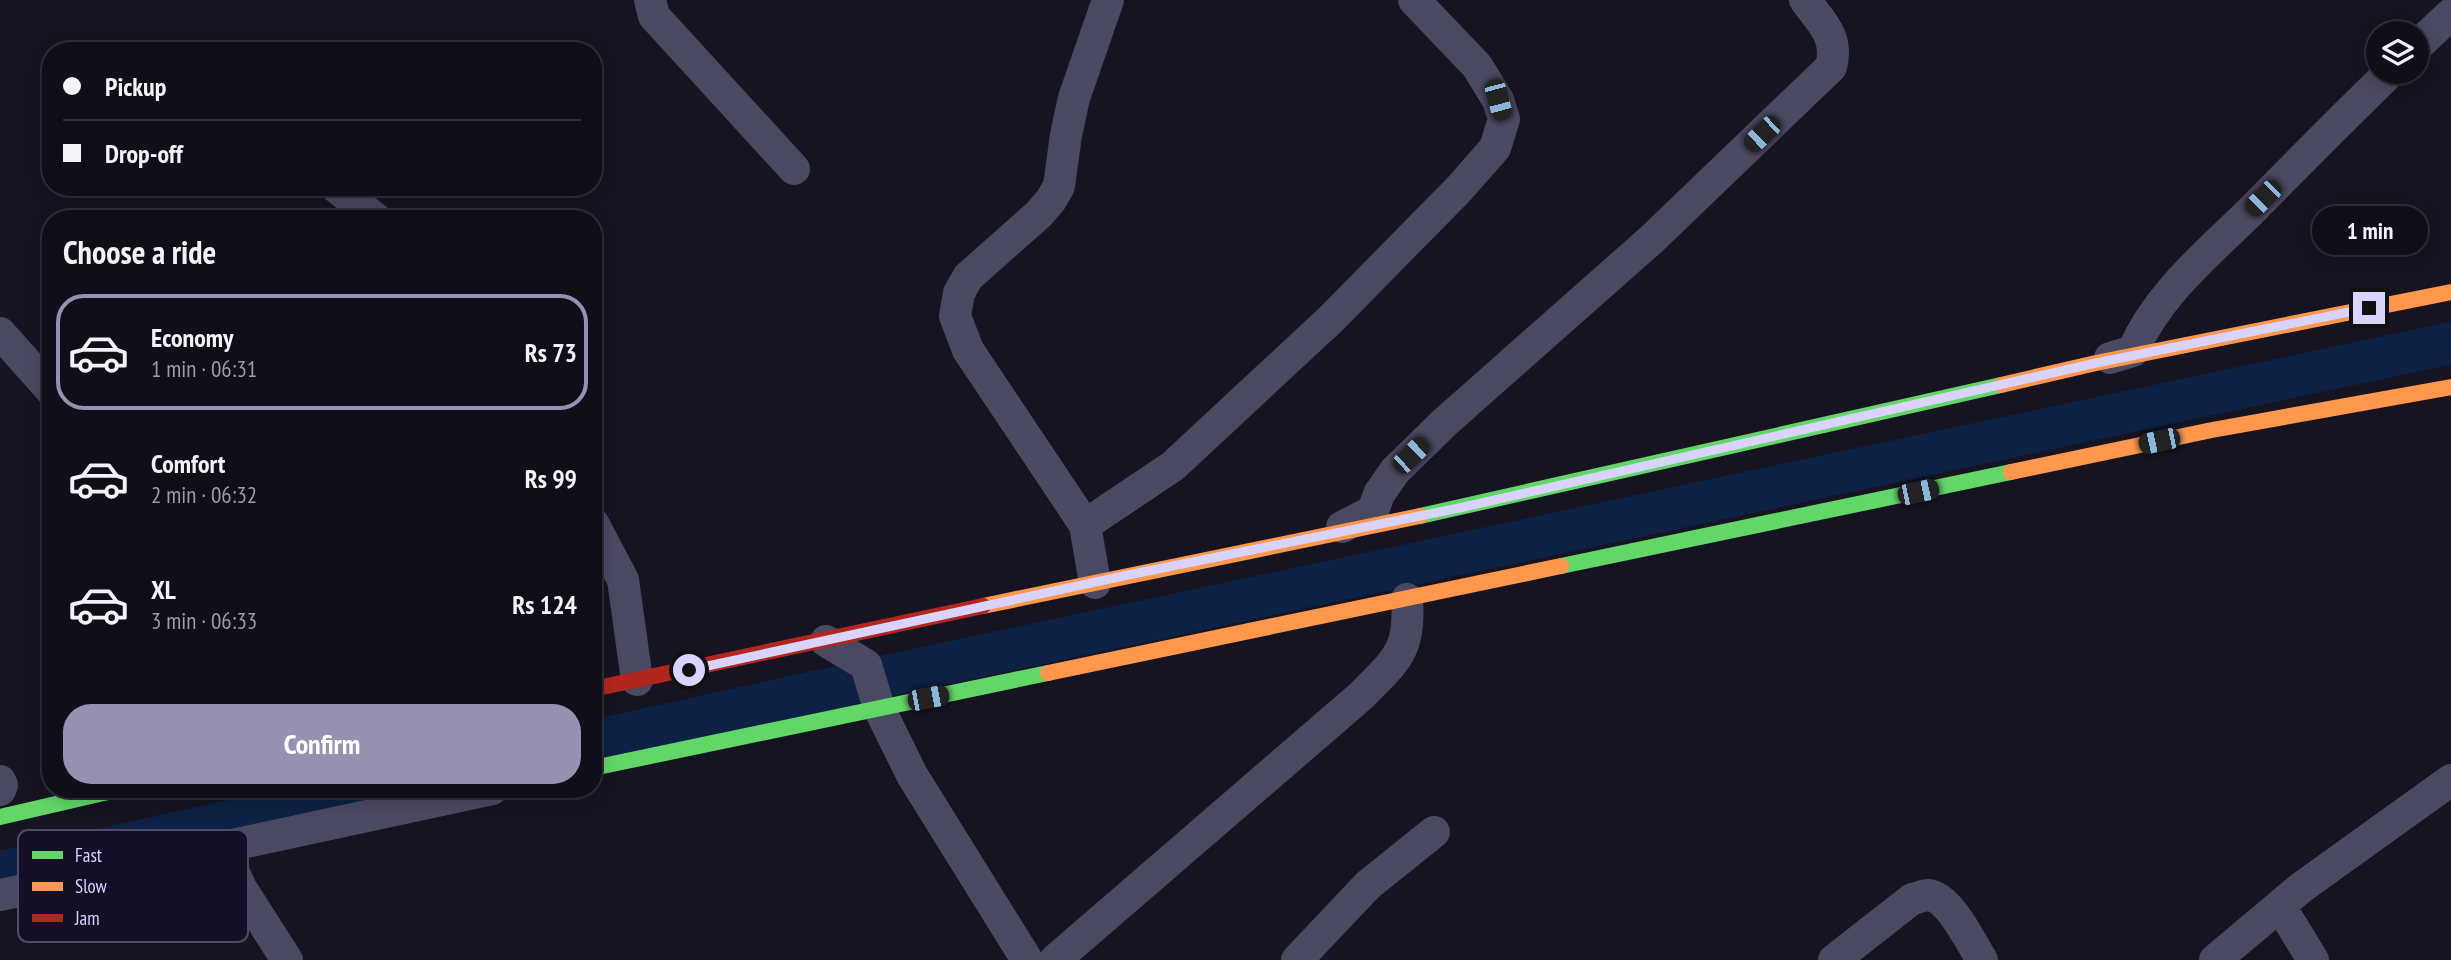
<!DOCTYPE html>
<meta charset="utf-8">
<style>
:root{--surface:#100f19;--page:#1e1d26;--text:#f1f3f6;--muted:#9c9ca2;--line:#302f38;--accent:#9591b1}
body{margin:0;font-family:"PT Sans Narrow",sans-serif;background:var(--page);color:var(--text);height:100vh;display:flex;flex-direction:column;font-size:26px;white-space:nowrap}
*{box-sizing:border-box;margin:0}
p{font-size:23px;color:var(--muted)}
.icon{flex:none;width:38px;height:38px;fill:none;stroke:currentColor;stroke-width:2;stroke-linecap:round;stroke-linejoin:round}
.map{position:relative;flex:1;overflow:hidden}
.panel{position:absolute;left:42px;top:210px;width:560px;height:588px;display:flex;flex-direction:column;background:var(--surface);border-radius:28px;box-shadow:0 4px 18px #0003,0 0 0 2px var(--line)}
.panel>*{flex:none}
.hud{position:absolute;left:42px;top:42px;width:560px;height:154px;border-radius:28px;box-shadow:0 4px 18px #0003,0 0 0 2px var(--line);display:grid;align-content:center;height:154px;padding:0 21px;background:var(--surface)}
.tools{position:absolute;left:2366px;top:21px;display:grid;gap:14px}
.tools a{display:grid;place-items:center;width:63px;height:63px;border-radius:50%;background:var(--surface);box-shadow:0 4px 18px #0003,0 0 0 2px var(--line);font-size:35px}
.end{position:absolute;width:32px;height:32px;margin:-16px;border:9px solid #d9d4ff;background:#111;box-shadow:0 0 0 4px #111}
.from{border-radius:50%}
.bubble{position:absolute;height:49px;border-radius:24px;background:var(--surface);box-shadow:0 4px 18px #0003,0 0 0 2px var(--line);font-size:23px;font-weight:700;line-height:49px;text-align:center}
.car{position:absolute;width:21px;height:42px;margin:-21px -10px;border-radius:9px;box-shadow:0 0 5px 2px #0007;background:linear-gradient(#222 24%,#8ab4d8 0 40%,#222 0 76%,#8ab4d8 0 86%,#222 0)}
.hud b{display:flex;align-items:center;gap:24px;height:66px;font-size:26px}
.hud b+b{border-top:2px solid var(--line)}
.hud i{width:18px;height:18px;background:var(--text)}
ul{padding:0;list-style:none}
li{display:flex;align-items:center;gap:21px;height:116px;margin:0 14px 10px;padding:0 7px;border:4px solid transparent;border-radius:28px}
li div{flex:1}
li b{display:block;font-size:26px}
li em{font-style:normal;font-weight:700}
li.current{border-color:var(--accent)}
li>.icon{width:63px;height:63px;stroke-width:1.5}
h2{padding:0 21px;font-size:32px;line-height:84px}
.button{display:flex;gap:14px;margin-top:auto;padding:14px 21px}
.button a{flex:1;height:80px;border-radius:28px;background:var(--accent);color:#fff;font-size:28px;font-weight:700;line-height:80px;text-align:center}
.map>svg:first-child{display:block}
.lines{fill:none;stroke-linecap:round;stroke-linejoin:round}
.canal{stroke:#0d2144;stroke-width:42}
.street{stroke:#4a4962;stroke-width:32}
.fast{stroke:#63d668;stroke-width:16}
.slow{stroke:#ff974d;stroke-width:16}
.jam{stroke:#b3261e;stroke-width:16}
.route{stroke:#d9d4ff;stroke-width:9}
.key{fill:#130f26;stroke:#4e4a67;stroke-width:2}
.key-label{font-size:19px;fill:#d9d4ff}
</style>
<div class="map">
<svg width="2451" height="960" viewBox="0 0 2451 960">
<rect width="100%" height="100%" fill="#161421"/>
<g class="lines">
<!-- canal -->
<path class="canal" d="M593 741 896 674 2451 343
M0 872 375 789"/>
<!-- street -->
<path class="street" d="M650 0 654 16 794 169
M2417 46 2451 14
M336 187 376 219
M0 333 51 390
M2110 358 2133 351C2157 295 2207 254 2250 212 2296 165 2343 118 2390 72
M593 523 623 580 637 680
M1085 525 1173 466 1331 319 1458 190 1495 148 1504 119 1498 100 1477 66 1414 0
M1342 527 1373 511 1379 494 1395 471 1444 423 1652 239 1831 67C1839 37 1822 23 1805 0
M1095 583 1085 525 968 350 955 316 959 293 968 277 1039 214 1051 200 1059 186 1066 135 1074 98 1108 0
M826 641 866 665 879 708 912 775 1027 960
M0 781 2 785 0 790
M222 847 241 888 287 960
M0 895 492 789
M2280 906 2313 960
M1055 960 1362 695C1396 660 1411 651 1407 599
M1297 960 1368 885 1434 832
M1834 960 1912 899C1917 898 1924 895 1928 895 1950 897 1971 943 1982 960
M2215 960 2302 887 2451 780"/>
<!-- fast -->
<path class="fast" d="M1420 516 2001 385
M1561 566 2011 472
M593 768 1048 673
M0 817 121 789"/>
<!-- slow -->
<path class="slow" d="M2001 385 2096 363 2451 292
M2011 472 2212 430 2451 387
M983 606 1420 516
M1048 673 1561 566"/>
<!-- jam -->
<path class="jam" d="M593 689 983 606"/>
</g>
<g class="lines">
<!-- route -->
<path class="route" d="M689 670 1128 575 1464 507 2096 363 2369 308"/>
</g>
<!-- legend -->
<rect x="18" y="830" width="230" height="112" rx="10" class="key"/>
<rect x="32" y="851" width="31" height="8" fill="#63d668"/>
<rect x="32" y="882" width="31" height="9" fill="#ff974d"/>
<rect x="32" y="914" width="31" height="8" fill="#b3261e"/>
<g class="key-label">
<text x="75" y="862">Fast</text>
<text x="75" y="893">Slow</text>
<text x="75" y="925">Jam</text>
</g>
</svg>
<div class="tools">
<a><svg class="icon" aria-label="layers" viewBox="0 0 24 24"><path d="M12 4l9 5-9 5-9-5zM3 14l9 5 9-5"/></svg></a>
</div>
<i class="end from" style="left:689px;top:670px"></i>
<i class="end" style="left:2369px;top:308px"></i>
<div class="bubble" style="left:2312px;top:206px;width:116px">1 min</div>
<i class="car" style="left:1498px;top:100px;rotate:165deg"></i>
<i class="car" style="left:1762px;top:134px;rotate:226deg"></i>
<i class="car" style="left:2263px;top:198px;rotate:225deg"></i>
<i class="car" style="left:2159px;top:441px;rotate:258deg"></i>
<i class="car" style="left:1411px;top:455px;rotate:46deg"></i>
<i class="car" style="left:1918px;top:492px;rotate:78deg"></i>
<i class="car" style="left:928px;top:698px;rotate:79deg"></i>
<div class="hud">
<b><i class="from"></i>Pickup</b>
<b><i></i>Drop-off</b>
</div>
<section class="panel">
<h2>Choose a ride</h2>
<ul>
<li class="current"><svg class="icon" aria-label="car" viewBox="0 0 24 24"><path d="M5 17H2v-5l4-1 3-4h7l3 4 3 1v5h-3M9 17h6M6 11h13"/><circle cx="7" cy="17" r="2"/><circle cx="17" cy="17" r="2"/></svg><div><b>Economy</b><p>1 min · 06:31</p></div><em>Rs 73</em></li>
<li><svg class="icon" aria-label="car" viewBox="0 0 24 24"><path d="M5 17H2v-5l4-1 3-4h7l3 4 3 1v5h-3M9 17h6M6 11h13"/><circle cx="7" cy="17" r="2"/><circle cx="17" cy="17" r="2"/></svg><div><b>Comfort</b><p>2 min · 06:32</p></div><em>Rs 99</em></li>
<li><svg class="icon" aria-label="car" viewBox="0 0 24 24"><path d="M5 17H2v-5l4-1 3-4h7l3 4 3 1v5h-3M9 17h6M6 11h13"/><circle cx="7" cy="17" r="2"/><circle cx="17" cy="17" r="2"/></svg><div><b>XL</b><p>3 min · 06:33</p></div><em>Rs 124</em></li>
</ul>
<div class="button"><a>Confirm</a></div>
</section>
</div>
